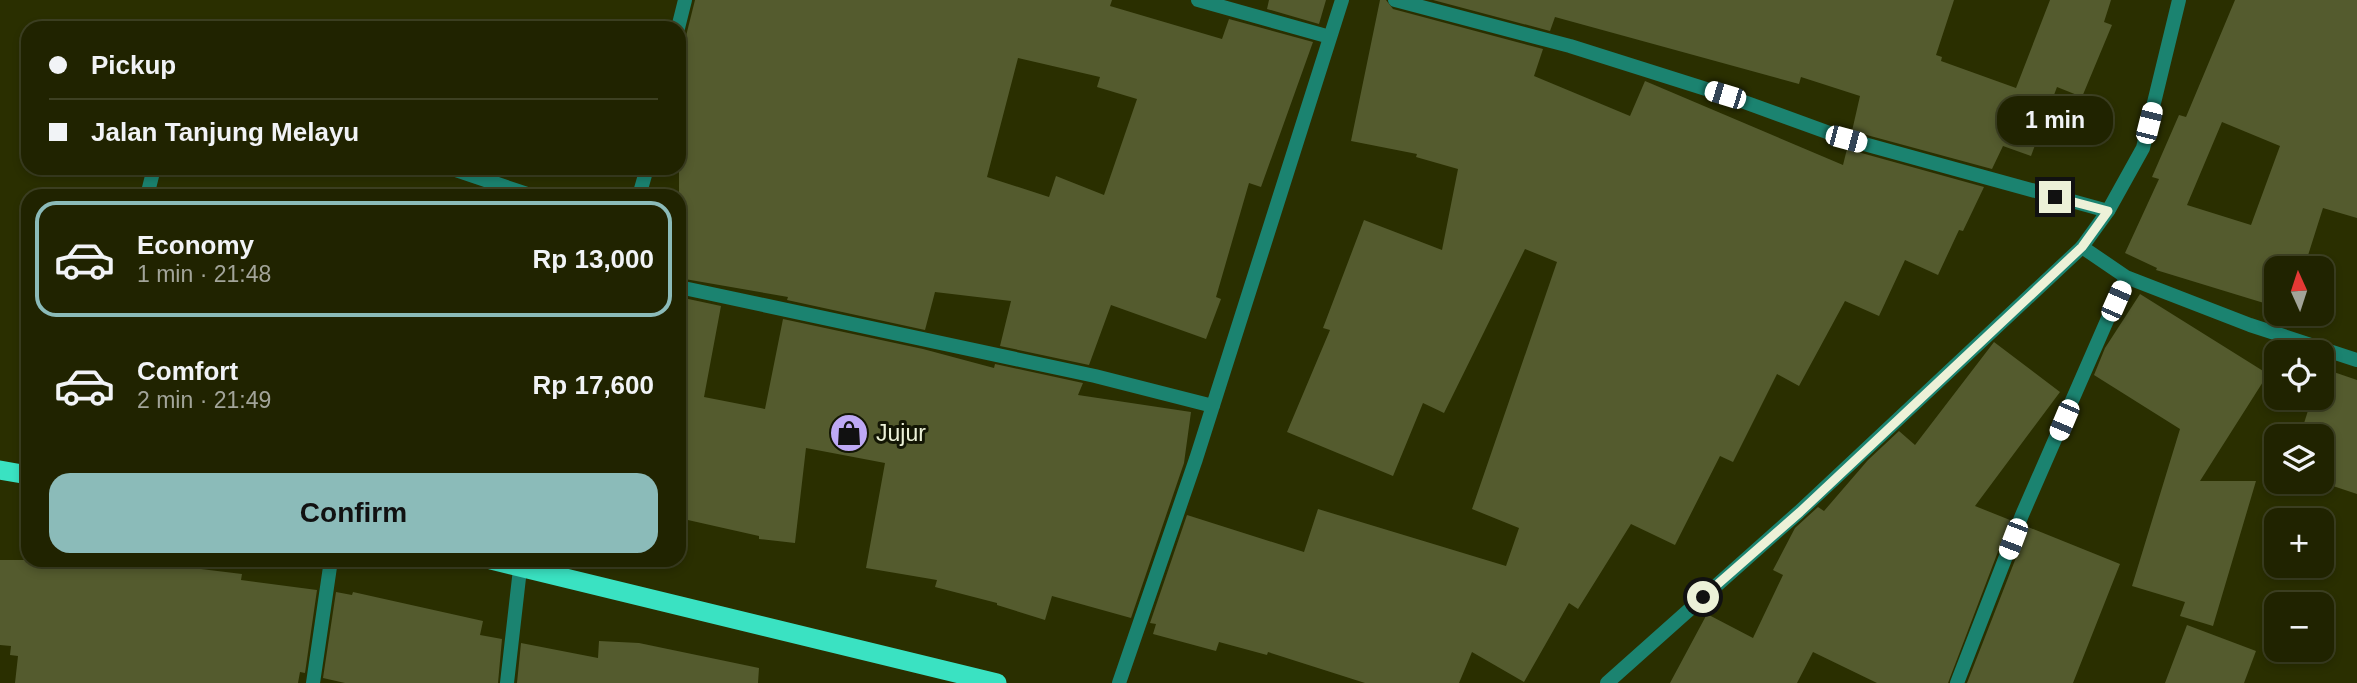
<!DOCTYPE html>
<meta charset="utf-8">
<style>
:root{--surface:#202300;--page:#2d2f0f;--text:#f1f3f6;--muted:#a2a499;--line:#3d4022;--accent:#8bbbb9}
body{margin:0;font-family:Helvetica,sans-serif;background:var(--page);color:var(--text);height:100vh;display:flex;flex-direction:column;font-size:26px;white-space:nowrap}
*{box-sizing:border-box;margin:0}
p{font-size:23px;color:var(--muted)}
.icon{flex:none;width:38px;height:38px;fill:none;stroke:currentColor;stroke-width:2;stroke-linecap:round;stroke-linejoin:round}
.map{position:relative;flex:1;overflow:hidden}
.panel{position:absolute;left:21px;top:189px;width:665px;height:378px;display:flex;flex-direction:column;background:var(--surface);border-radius:21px;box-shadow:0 4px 10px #0003,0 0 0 2px var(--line)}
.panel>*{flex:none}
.guide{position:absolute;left:21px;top:21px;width:665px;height:154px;border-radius:21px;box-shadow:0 4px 10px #0003,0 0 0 2px var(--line);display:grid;align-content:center;height:154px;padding:0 28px;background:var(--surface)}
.needle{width:46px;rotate:357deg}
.fabs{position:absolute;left:2264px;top:256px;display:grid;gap:14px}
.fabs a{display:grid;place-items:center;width:70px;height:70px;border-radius:14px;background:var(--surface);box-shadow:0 4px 10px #0003,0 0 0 2px var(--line);font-size:35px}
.end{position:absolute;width:32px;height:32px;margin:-16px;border:9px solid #ecf1d8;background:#111;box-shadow:0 0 0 4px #111}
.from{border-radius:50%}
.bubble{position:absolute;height:49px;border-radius:21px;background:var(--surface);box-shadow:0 4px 10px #0003,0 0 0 2px var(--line);font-size:23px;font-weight:700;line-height:49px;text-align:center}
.car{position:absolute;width:21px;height:42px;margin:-21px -10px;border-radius:9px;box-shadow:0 0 5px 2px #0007;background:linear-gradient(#fff 24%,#345 0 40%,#fff 0 76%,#345 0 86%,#fff 0)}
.guide b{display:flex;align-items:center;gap:24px;height:66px;font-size:26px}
.guide b+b{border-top:2px solid var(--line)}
.guide i{width:18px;height:18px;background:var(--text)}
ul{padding:12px 0 0;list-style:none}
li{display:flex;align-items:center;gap:21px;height:116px;margin:0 14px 10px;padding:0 14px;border:4px solid transparent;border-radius:21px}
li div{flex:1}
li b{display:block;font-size:26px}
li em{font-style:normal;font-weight:700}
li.selected{border-color:var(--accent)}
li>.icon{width:63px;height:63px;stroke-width:1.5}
.action{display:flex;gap:14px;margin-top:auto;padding:14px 28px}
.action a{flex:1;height:80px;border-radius:21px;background:var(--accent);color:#111;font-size:28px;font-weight:700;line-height:80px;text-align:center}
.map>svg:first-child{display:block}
.building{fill:#545b2e;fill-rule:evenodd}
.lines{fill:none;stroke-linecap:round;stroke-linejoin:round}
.minor{stroke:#1b8370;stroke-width:14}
.tertiary{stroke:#1b8370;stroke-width:14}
.trunk{stroke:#3ae2c2;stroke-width:19}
.route{stroke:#ecf1d8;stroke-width:9}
.labels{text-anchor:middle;stroke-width:6;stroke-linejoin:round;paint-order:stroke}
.poi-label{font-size:23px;fill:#ecf1d8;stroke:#131604;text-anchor:start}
</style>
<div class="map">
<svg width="2357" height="683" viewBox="0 0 2357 683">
<rect width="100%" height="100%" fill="#2a2f00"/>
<!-- building -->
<path class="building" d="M695 0H1112L1110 6 1222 39 1229 19 1313 42 1261 187 1249 183 1216 297 1221 299 1206 339 1111 305 1089 365 1000 346 1011 301 935 292 925 330 787 300 788 297 679 278V64ZM1018 58 1100 77 1097 87 1137 99 1104 195 1056 176 1049 197 987 177Z
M1269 0H1326L1319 24 1267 9Z
M1380 0H1386L1393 9 1543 49 1534 76 1630 116 1645 81 1843 165 1847 149 1984 187 1963 231 1959 230 1938 275 1905 260 1879 316 1845 301 1799 386 1777 374 1733 462 1720 456 1675 545 1631 524 1578 609 1569 603 1524 682 1472 652 1459 683H1365L1268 652 1267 655 1219 642 1216 651 1153 634 1156 624 1150 623 1187 515 1304 552 1318 509 1506 566 1519 528 1472 509 1557 262 1525 249 1444 413 1423 403 1393 476 1287 432 1330 330 1323 328 1364 220 1442 250 1458 169 1416 157 1417 154 1351 141Z
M1433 0H1954L1936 55 1942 57 1941 61 2016 88 2050 0H2111L2104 22 2112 25 2082 97 2057 87 2031 156 2003 146 1992 169 1852 131 1860 96 1801 77 1799 84 1555 17 1550 31Z
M2235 0H2357V218L2323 208 2304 268H2277V307L2156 270 2157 268 2125 253 2159 179 2152 177 2179 115 2186 117ZM2222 122 2280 146 2251 225 2187 205Z
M2140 294 2268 374 2200 481H2256L2213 626 2180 616 2185 602 2132 586 2180 429 2094 375 2105 348Z
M679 297 721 306 704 397 765 409 783 319 923 349 994 368 995 364 1083 383 1078 395 1191 412 1184 463 1131 618 1052 596 1045 620 997 605V603L935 587 937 580 866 568 885 463 806 448 795 543 759 539V536L679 518Z
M1994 342 2060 392 1975 506 2010 520 1948 683H1877L1813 652 1797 683H1670L1707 614 1753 638 1783 575 1773 570 1795 528 1818 507 1824 511 1868 460 1899 431 1915 445Z
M2322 368 2357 380V494L2318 481H2322V436H2300L2311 401 2322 408Z
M2028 527 2120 564 2073 683H1967Z
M0 560H159L202 564 201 569 242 574 241 580 317 590 305 673 300 672 298 683H15L18 656 10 655 11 646 0 645Z
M336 592 352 595 353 592 483 621 480 635 502 639 498 683H345L323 678Z
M2187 625 2256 651 2244 683H2165Z
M599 641 639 643 759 668 758 683H517L521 643 598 658Z"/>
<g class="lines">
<!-- minor -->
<path class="minor" d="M1198 0 1330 37
M1395 0 1570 46 1725 95 1846 139 2108 211
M678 28 685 0
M450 168 533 196
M147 196 154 168
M639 196 647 168
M2082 247 2126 277 2250 325 2357 360
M679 287 1095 376 1213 406
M313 683 331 560
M507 683 520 569 524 560
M1119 683 1196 459 1342 0
M1957 683 2022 515 2126 277"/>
<!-- tertiary -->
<path class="tertiary" d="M1607 683 1799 512 2082 247 2108 211 2143 148 2179 0"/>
<!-- trunk -->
<path class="trunk" d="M0 470 28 475
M491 560 997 683"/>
</g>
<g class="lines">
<!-- route -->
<path class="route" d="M1703 597 1800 512 2082 247 2108 211 2055 197"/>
</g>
<!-- icons -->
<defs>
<symbol id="shop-disc" viewBox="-11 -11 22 22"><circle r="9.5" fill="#bea9f5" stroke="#131604"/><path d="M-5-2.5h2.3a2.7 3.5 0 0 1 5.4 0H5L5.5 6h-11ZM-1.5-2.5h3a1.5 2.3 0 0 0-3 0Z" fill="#111"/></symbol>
</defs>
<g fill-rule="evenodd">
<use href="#shop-disc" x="827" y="411" width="44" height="44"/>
</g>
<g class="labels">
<!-- poi labels -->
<g class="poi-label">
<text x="876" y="441">Jujur</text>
</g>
</g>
</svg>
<div class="fabs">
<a><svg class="needle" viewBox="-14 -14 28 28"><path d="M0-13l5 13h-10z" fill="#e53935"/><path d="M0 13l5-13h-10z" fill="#a2a499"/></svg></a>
<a><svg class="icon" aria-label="locate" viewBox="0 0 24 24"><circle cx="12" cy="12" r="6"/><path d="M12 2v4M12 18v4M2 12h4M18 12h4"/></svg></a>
<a><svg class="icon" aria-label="layers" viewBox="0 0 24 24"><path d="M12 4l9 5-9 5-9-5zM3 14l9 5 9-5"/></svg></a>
<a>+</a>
<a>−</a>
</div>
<i class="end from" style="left:1703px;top:597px"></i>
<i class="end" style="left:2055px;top:197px"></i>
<div class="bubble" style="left:1997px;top:96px;width:116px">1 min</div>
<i class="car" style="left:1725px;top:95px;rotate:287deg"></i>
<i class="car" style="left:2149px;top:123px;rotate:14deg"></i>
<i class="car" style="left:1846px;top:139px;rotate:105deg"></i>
<i class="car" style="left:2116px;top:301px;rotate:24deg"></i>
<i class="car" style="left:2064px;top:420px;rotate:203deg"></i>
<i class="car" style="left:2013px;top:539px;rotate:201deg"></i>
<div class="guide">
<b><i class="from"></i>Pickup</b>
<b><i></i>Jalan Tanjung Melayu</b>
</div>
<section class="panel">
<ul>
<li class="selected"><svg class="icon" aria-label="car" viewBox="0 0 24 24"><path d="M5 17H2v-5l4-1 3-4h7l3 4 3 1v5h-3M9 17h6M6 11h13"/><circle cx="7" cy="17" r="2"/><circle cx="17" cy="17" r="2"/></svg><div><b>Economy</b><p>1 min · 21:48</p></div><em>Rp 13,000</em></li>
<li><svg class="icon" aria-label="car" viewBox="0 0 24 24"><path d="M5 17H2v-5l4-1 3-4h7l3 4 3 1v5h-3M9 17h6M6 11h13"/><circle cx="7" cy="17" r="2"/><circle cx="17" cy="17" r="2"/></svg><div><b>Comfort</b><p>2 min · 21:49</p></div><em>Rp 17,600</em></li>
</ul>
<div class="action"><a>Confirm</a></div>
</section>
</div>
